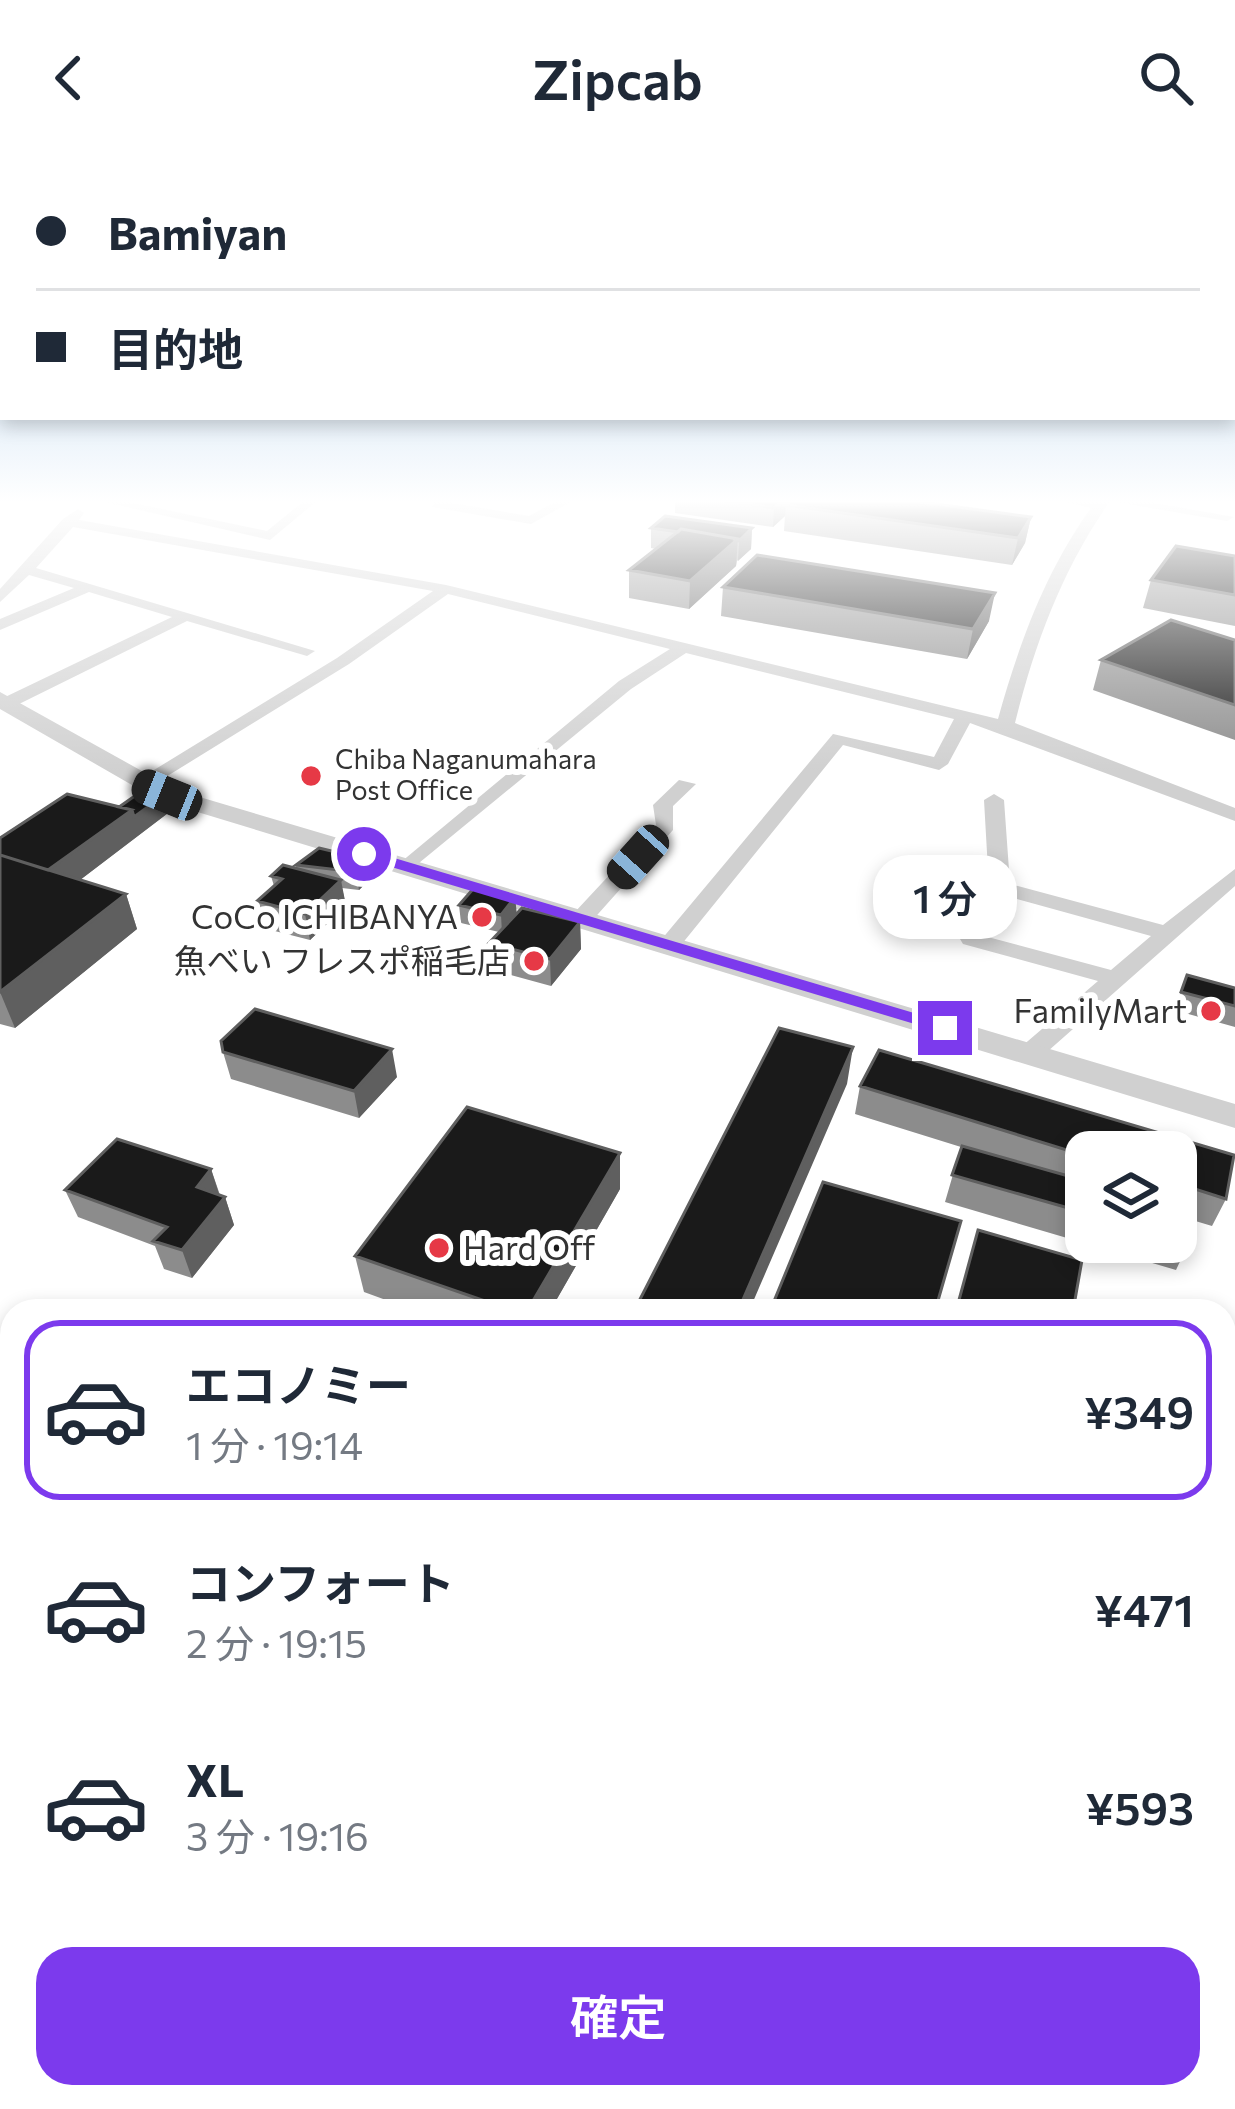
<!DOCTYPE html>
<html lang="ja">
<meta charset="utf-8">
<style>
:root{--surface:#fff;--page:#f6f6f7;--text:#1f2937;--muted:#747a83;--line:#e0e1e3;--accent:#7c3aed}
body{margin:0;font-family:Commissioner,"Noto Sans JP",sans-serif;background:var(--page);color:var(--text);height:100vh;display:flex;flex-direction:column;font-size:45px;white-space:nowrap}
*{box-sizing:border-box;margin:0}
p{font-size:39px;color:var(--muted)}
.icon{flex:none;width:66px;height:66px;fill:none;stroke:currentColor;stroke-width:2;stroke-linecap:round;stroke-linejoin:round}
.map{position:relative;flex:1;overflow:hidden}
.side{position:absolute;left:0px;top:1143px;width:1236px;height:810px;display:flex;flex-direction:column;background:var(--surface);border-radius:36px 36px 0 0;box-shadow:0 6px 18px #0003}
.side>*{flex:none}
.top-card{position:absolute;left:0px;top:0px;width:1236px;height:264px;box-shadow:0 6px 18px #0003;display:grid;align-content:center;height:264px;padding:0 36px;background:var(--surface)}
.tools{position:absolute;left:1065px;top:975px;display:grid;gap:24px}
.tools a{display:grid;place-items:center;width:132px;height:132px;border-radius:24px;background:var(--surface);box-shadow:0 6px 18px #0003;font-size:60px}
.end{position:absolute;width:54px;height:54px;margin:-27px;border:15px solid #7c3aed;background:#fff;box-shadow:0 0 0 6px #fff}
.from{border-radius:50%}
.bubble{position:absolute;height:84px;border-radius:36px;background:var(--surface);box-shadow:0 6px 18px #0003;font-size:39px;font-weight:600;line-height:84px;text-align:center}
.car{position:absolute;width:36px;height:72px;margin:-36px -18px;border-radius:15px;box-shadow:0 0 9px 3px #0007;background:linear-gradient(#222 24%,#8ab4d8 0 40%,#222 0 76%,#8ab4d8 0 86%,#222 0)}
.top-card b{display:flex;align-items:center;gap:42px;height:114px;font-size:45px}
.top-card b+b{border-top:3px solid var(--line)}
.top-card i{width:30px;height:30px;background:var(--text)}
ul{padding:21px 0 0;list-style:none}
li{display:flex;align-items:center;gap:36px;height:180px;margin:0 24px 18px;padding:0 12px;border:6px solid transparent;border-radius:36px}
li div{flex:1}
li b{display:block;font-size:45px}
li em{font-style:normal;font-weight:600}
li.on{border-color:var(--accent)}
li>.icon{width:108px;height:108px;stroke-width:1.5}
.button{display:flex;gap:24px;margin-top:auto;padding:24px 36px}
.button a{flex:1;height:138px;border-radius:36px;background:var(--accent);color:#fff;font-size:48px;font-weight:600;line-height:138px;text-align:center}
header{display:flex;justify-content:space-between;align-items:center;height:156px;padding:0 36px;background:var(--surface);font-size:54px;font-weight:600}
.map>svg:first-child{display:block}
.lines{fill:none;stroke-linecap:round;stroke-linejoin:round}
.minor{fill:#d0d0d0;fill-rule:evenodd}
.tertiary{fill:#d0d0d0;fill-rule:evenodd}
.wall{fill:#8c8c8c;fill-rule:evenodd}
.shaded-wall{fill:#5f5f5f}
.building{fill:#1a1a1a;stroke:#5f5f5f;stroke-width:3}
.route{fill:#7c3aed}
.poi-dot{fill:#e63946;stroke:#fff;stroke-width:4.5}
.labels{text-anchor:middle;stroke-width:12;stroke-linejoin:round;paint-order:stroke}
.far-poi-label{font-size:27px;fill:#333;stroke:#fff;text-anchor:start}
.poi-label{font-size:33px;fill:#333;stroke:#fff;text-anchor:end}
</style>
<header><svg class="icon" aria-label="back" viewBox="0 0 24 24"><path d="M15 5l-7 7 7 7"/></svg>Zipcab<svg class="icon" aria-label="search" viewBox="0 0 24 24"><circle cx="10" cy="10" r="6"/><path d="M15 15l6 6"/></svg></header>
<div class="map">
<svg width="1235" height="1953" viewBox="0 0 1235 1953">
<rect width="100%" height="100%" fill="#fff"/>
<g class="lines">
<!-- minor -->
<path class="minor" d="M96 344H119L267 375 305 344H318L270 384Z
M435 344 529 360 559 344H574L531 368 432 351Z
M1058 344H1138L1234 361 1227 365 1110 345C1062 414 1035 487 1015 567L1235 652V665L970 567 948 608 939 614 843 589 677 794H661V784L833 578 934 601 954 563 686 497 631 533 408 716 398 710 401 706 619 525 670 493 448 438 349 508 143 635 136 633V625L337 502 433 435 73 371 36 412 315 495 307 500 187 465 13 551 0 549 1 543 172 461 89 436 0 474V463L74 432 29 419 0 446V433L63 363 78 353 84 357 79 364 446 429 998 563C1019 488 1045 416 1091 352Z
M679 624 696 628 673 650V674L590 767H574V757L656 669 653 649Z
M994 638 1004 644 1010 728 1163 769 1235 713V730L1039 903H1021L1017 897 1021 891 1098 825 963 788 960 783 989 732 984 644ZM1006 740 1151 780 1111 814 984 780Z"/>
<!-- tertiary -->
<path class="tertiary" d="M0 536 176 634 1235 948V972L158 644 0 553Z"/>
</g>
<!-- wall -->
<path class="wall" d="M675 344H790L1031 361 1025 387 1012 409 784 375 785 360 773 371 675 357Z
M651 372H752L751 393 737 405 736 410 689 453 629 442V414L656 393 651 392Z
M1235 400V470L1143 452 1151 424Z
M723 431 989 465 967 503 721 460Z
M1235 484V584L1093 534 1101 504Z
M119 651 172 654 80 724 126 738 137 773 15 872 0 868V682Z
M369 704 371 722 359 734 342 732 346 750 310 784 263 772 257 745 274 730 271 720 296 713V709Z
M515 741 516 757 580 766 581 793 551 830 492 814 489 787 499 776 461 767 459 749Z
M1187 819 1235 832V871L1174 854Z
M879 894 1234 999 1226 1043 1212 1070 1192 1064 1189 1086 1176 1114 945 1046 961 991 855 958 860 930ZM1086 996H1176V1086H1086Z
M223 896 397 921 359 962 231 923Z
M211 1013 220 1039 225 1041 234 1069 192 1122 164 1113 155 1090 78 1061 65 1034Z
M620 1033 550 1155H416L364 1136 355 1100Z
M1224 1284 1235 1288V1638L1224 1634Z
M0 1292 12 1297V1671L0 1665Z
M740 1941H1224L1235 1953H736Z"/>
<!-- shaded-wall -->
<path class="shaded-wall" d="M783 344H790L786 349 785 360 773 371 774 352Z
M1031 361 1025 387 1012 409 1018 382Z
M752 372 751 393 738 405 739 385Z
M738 383 736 410 689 453 690 425Z
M995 437 989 465 967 503 973 473Z
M167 637 172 654 55 743 45 716 132 654Z
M369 704 371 722 359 734 356 716Z
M341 724 346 750 310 784 305 758Z
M126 738 137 773 15 872 0 836Z
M515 741 517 759 502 777 501 759Z
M580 766 581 793 551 830 550 803Z
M853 891 847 928 749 1155H738Z
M392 893 397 921 359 962 354 935Z
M620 997V1033L550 1155H527Z
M211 1013 220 1041 197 1031Z
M225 1041 234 1069 192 1122 182 1094Z"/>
<!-- building -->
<path class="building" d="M718 344H783L774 352Z
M791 344H907L1031 361 1018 382 786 349Z
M665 360 752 372 739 385 736 384 738 383 681 373 678 376 651 372Z
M681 373 738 383 690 425 629 414Z
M1176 390 1235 400V439L1151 424Z
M757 399 995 437 973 473 723 431Z
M1171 464 1235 484V549L1101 504Z
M146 632 167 637 134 661 132 654 119 651Z
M67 638 132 654 48 714 0 699V682Z
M319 692 369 704 356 716 296 709Z
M0 699 126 738 0 836Z
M283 709 341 724 305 758 257 745 282 723 271 720Z
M474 732 515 741 501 759 459 749Z
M522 752 580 766 550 803 489 787Z
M1187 819 1235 832V850L1181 836Z
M255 853 392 893 354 935 223 896 221 885Z
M779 872 853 891 738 1155H634Z
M879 894 1234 999 1226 1043 1176 1027V996H1086V1000L860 930Z
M467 951 620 997 527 1155H514L355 1100Z
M117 983 211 1013 197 1031 225 1041 182 1094 153 1085 167 1071 65 1034Z
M962 990 1086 1025V1057L952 1019Z
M823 1026 961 1065 935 1155H770Z
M1176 1050 1193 1055 1189 1086 1176 1082Z
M978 1074 1082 1104 1073 1155H956Z
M1224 1284 1235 1288V1609L1224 1604Z
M0 1292 12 1297V1660L0 1653Z
M1224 1771 1235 1776V1953H1133L1135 1941H1224Z
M741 1941H926L924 1953H738Z
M931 1941H1122L1121 1953H929Z"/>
<!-- sky -->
<linearGradient id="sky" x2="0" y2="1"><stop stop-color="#9ec6ea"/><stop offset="0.56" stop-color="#fff"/><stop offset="1" stop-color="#fff" stop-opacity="0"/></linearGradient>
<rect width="1235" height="617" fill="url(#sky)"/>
<!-- route -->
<path class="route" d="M364 693 951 868 954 872 938 875 358 701Z"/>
<!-- markers -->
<g class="poi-dot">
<circle cx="311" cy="620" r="12"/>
<circle cx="482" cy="761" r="12"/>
<circle cx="534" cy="805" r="12"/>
<circle cx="1211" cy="855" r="12"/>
<circle cx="439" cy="1092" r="12"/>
</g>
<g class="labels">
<!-- far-poi labels -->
<g class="far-poi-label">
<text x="335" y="613">Chiba Naganumahara<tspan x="335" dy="31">Post Office</tspan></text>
</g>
<!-- poi labels -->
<g class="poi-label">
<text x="458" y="773">CoCo ICHIBANYA</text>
<text x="510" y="817">魚べい フレスポ稲毛店</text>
<text x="1187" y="867">FamilyMart</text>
<text x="463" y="1104" text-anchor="start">Hard Off</text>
</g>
</g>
</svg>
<div class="tools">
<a><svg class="icon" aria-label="layers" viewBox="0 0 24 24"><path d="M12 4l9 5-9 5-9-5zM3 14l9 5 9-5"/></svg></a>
</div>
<i class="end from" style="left:364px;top:698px"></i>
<i class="end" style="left:945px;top:872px"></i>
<div class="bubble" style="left:873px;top:699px;width:144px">1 分</div>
<i class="car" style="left:167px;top:639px;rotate:292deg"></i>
<i class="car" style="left:638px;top:701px;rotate:222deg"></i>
<div class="top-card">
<b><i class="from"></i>Bamiyan</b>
<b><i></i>目的地</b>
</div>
<section class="side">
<ul>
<li class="on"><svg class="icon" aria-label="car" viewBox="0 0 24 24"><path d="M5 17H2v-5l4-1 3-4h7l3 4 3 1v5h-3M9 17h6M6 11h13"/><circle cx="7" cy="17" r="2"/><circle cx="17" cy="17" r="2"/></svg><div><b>エコノミー</b><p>1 分 · 19:14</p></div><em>¥349</em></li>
<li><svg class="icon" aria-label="car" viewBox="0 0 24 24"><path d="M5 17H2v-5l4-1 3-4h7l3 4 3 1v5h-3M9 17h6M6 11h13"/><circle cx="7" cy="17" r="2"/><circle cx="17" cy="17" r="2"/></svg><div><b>コンフォート</b><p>2 分 · 19:15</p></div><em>¥471</em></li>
<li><svg class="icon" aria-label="car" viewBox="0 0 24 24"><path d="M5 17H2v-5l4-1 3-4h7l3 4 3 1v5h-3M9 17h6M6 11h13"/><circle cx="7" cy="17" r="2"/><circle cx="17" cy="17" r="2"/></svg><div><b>XL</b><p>3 分 · 19:16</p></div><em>¥593</em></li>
</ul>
<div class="button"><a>確定</a></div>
</section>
</div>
